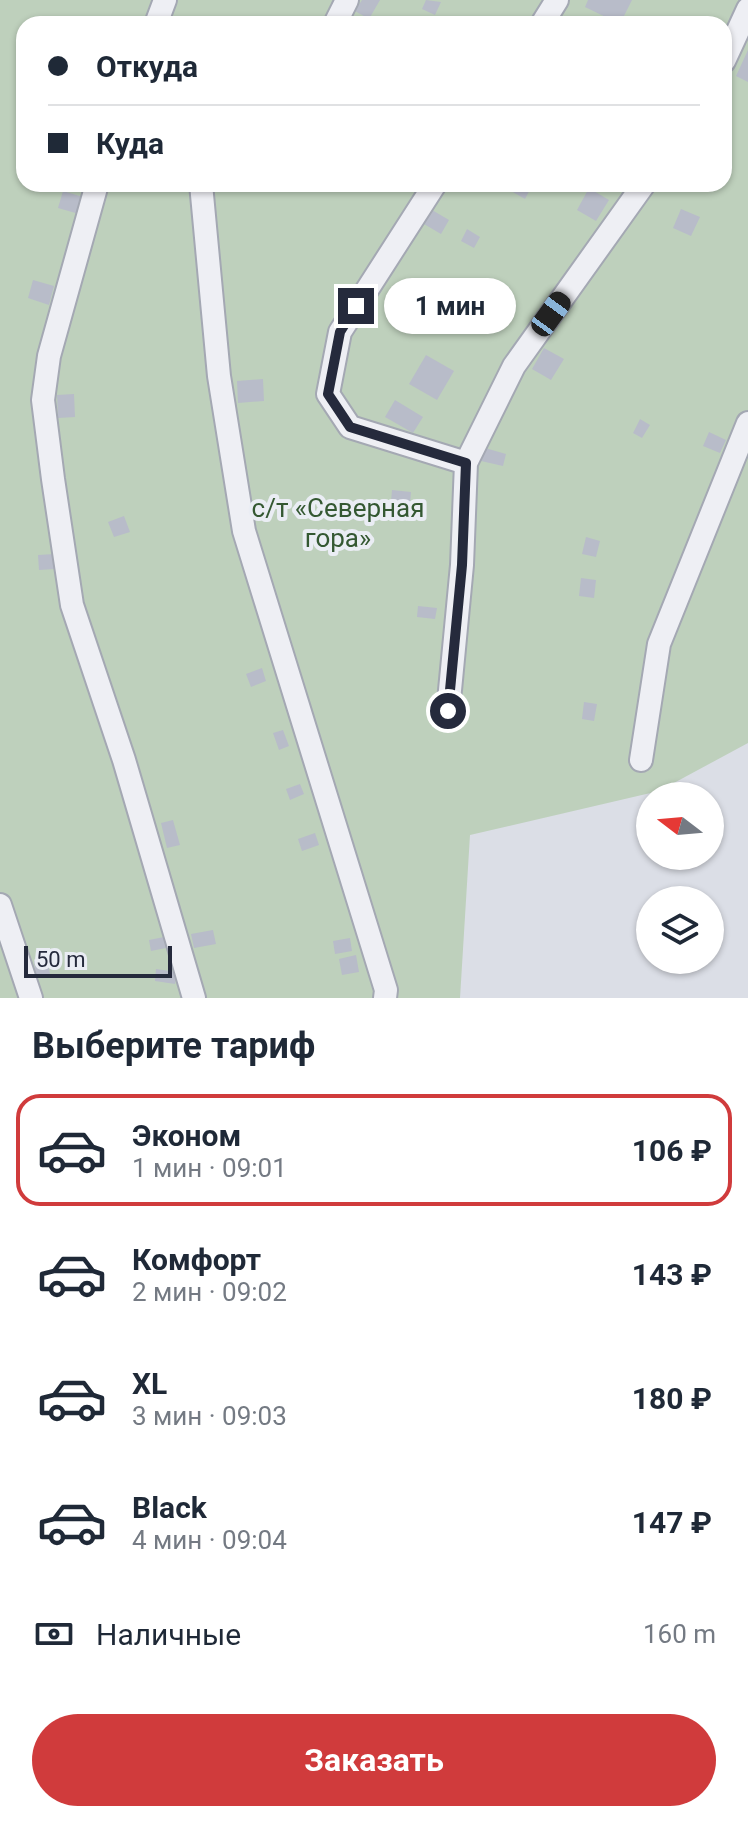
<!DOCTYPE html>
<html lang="ru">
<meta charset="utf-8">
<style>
:root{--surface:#fff;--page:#f2f2f3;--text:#1f2937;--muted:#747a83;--line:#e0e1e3;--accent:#d03b3c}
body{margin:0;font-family:Roboto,sans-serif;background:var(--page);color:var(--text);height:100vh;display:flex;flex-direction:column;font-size:30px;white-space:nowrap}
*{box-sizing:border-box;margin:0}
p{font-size:26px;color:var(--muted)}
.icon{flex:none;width:44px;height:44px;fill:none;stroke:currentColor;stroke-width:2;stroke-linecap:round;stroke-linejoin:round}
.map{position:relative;height:998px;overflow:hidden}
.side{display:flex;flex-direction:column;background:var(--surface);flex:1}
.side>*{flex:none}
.top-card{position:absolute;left:16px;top:16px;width:716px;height:176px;border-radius:24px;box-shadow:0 2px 6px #0004;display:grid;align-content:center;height:176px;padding:0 32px;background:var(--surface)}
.needle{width:52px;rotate:286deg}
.fabs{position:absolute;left:636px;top:782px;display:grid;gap:16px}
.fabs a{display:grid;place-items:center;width:88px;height:88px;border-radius:50%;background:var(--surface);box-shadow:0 2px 6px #0004;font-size:40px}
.scale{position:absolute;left:24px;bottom:20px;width:148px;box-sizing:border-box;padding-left:8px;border:4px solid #252a3c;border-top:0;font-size:22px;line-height:28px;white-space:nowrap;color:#252a3c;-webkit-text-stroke:6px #eaedf4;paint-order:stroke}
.end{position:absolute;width:36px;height:36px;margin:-18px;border:10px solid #252a3c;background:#fff;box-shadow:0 0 0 4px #fff}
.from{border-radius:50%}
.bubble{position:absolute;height:56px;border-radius:28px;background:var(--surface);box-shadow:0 2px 6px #0004;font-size:26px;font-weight:700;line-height:56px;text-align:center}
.car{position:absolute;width:24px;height:48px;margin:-24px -12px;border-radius:10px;box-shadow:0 0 6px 2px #0007;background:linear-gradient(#222 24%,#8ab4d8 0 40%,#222 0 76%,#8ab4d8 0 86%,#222 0)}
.top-card b{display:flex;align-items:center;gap:28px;height:76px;font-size:30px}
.top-card b+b{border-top:2px solid var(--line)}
.top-card i{width:20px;height:20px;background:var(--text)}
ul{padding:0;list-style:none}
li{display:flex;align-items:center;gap:24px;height:112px;margin:0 16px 12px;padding:0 16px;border:4px solid transparent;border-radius:24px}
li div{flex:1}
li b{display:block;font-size:30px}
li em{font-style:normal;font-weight:700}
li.current{border-color:var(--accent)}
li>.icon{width:72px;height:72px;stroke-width:1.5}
h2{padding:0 32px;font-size:36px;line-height:96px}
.pay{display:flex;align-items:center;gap:20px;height:88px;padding:0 32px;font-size:30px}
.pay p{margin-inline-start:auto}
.cta{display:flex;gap:16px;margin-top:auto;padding:16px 32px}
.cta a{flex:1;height:92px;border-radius:48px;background:var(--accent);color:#fff;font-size:32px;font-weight:700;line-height:92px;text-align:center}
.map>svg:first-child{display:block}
.green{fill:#bed0bc;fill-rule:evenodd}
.building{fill:#b8bcc9}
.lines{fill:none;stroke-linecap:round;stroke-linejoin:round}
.minor-casing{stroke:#a4a8b3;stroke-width:26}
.minor{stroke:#eeeff4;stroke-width:22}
.route{stroke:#252a3c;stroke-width:10}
.labels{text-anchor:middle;stroke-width:8;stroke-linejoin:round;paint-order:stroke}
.park-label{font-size:26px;fill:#345832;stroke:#eaedf4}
</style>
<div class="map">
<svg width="748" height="998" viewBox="0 0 748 998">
<rect width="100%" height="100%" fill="#dbdee6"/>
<!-- green -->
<path class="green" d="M0 0H748V743L659 791 470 835 460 998H0ZM24 24H724V184H24Z"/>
<!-- building -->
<path class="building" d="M362 0H380L369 19 355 11Z
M426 0 441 2 435 15 422 9Z
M588 0H632L620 24 585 7Z
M748 50V82L736 76Z
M515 184H533L525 199 511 191Z
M589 188 609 200 596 221 577 210Z
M63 191 83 197 79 214 58 208Z
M681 209 700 217 691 236 673 228Z
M432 210 449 220 441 234 424 224Z
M467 229 480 237 474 248 461 241Z
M33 280 54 286 49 305 28 298Z
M477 280 489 287 481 301 469 293Z
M544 348 564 359 551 380 532 369Z
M426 355 454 371 437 400 409 384Z
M263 379 264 401 238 403 237 381Z
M74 394 75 417 58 418 57 395Z
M395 400 423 417 413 433 385 417Z
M640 419 650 425 642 438 633 433Z
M709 432 726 440 720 453 703 446Z
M485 448 506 454 503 466 481 461Z
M392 490 411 492 410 505 391 502Z
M124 516 130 532 114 537 108 522Z
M586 537 600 541 596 557 582 554Z
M54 554 55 569 39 570 38 555Z
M581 578 596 580 594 598 579 596Z
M418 606 437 608 435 619 417 617Z
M262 668 266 681 251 687 246 674Z
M584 702 597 704 594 721 582 719Z
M283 730 289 746 279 750 273 733Z
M300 784 304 794 290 800 286 789Z
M173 820 180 845 167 848 161 823Z
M315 833 319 845 302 851 298 839Z
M213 930 216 944 194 948 191 934Z
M164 937 166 948 151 951 149 940Z
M350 938 352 951 335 954 333 941Z
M356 955 359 972 342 975 339 959Z
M47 958 50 974 36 977 34 961Z
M156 969 177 972 175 984 155 981Z"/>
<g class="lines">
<defs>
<path id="minor" d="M156 24 165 0
M335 24 347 0
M542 24 557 0
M724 61 748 9
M97 184 49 356 43 400 53 479 72 605 124 760 194 998
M201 184 219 376 244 531 386 990 385 998
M435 184 340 332 328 394 350 427 466 463
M448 711 462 565 466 463 514 366 644 184
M641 760 659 644 748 423
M0 905 31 998"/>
</defs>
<!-- minor casing -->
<use href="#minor" class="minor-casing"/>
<!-- minor -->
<use href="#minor" class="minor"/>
</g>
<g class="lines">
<!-- route -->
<path class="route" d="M356 306 340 332 328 394 350 427 466 463 462 565 448 711"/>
</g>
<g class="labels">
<!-- park labels -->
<g class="park-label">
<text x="338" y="517">с/т «Северная<tspan x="338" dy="30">гора»</tspan></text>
</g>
</g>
</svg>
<div class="fabs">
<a><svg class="needle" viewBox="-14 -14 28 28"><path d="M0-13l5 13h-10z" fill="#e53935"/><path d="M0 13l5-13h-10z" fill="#747a83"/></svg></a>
<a><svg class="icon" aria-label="layers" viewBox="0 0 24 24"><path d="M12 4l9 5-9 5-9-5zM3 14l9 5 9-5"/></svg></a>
</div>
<div class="scale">50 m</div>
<i class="end from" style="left:448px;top:711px"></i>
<i class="end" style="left:356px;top:306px"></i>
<div class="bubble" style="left:384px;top:278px;width:132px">1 мин</div>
<i class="car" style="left:551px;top:314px;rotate:36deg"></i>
<div class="top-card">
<b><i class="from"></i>Откуда</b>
<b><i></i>Куда</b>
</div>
</div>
<section class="side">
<h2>Выберите тариф</h2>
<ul>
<li class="current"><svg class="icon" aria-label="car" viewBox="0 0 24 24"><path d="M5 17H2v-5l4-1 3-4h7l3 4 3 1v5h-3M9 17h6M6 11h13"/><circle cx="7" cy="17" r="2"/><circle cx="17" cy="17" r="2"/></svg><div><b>Эконом</b><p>1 мин · 09:01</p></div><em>106 ₽</em></li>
<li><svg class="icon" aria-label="car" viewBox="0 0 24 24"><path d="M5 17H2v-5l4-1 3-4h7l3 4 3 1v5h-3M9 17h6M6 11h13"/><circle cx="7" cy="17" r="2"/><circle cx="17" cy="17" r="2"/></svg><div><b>Комфорт</b><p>2 мин · 09:02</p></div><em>143 ₽</em></li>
<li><svg class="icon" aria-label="car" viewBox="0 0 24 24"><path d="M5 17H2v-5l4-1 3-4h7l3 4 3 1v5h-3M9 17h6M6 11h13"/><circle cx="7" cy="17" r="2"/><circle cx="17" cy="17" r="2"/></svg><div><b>XL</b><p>3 мин · 09:03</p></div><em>180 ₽</em></li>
<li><svg class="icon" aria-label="car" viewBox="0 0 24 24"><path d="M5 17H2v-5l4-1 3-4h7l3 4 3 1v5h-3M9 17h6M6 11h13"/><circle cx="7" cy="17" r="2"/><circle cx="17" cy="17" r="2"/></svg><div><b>Black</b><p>4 мин · 09:04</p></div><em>147 ₽</em></li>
</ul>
<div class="pay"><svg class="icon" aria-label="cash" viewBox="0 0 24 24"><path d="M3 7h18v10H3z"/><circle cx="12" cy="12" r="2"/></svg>Наличные<p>160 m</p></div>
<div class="cta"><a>Заказать</a></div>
</section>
